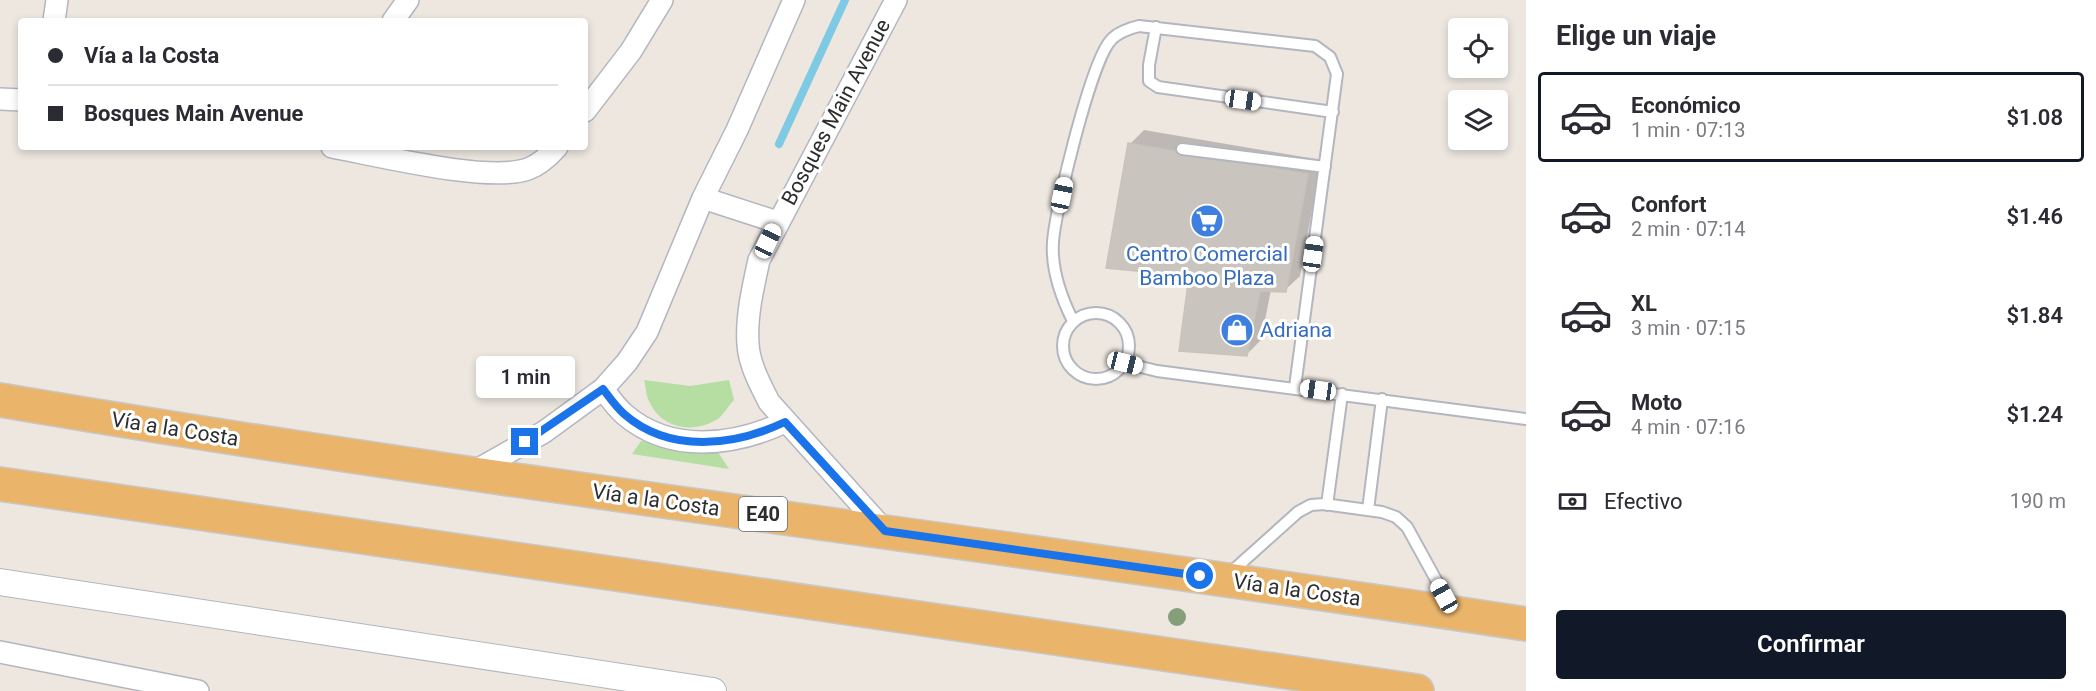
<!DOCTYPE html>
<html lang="es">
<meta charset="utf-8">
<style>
:root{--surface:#fff;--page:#f2f2f3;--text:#2b2b33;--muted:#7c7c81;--line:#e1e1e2;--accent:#111827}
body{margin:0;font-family:Roboto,sans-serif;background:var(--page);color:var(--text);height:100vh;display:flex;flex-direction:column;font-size:22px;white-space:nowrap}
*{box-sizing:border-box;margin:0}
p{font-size:20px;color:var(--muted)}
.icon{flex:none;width:33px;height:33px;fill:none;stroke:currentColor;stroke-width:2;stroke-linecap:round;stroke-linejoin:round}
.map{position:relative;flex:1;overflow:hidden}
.drawer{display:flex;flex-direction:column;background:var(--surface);width:570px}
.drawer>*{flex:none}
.banner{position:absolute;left:18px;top:18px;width:570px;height:132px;border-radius:6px;box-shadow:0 3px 9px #0003;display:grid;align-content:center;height:132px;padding:0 30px;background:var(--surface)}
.buttons{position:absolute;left:1448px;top:18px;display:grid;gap:12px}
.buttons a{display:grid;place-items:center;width:60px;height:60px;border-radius:6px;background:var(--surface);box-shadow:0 3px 9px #0003;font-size:30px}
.end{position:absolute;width:27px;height:27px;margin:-14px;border:8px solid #1a73e8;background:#fff;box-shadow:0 0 0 3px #fff}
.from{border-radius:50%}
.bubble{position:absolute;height:42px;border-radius:6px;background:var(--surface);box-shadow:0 3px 9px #0003;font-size:20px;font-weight:600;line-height:42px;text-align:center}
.car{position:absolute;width:18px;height:36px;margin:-18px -9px;border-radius:8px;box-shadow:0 0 4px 2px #0007;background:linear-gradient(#fff 24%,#345 0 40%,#fff 0 76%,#345 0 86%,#fff 0)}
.banner b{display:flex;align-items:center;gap:21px;height:57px;font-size:22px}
.banner b+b{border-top:2px solid var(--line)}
.banner i{width:15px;height:15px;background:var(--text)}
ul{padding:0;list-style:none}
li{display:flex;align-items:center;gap:18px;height:90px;margin:0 12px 9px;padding:0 18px;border:3px solid transparent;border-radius:6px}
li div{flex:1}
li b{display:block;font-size:22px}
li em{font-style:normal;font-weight:600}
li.active{border-color:var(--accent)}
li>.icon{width:54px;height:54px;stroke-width:1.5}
h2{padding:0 30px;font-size:27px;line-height:72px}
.pay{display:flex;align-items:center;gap:15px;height:66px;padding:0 30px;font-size:22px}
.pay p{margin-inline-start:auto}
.cta{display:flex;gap:12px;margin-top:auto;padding:12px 30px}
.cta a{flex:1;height:69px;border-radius:6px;background:var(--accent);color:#fff;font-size:24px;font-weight:600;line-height:69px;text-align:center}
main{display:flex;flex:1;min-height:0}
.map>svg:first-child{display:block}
.green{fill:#b7dea2}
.shadow{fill:#0003}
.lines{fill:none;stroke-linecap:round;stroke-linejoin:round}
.stream{stroke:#7ecae4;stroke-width:8}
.building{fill:#c9c5be;stroke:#c8c3ba;stroke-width:1.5}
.service-casing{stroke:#b4b6bf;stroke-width:14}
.minor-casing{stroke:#b4b6bf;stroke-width:24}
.tertiary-casing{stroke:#b4b6bf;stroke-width:28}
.trunk-casing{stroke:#c8c8c8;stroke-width:36}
.service{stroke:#fff;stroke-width:10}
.minor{stroke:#fff;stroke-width:21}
.tertiary{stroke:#fff;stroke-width:26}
.trunk{stroke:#eab56a;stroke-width:33}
.tree{fill:#859f78}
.route{stroke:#1a73e8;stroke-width:8}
.labels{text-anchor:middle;stroke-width:6;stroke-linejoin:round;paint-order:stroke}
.shield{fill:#fff;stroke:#6c6c6c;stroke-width:1.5}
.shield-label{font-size:20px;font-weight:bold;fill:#2d2d2d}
.street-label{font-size:21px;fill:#2d2d2d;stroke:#fff}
.shop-label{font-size:21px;fill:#366cbe;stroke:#fff}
</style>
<main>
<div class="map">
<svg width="1526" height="691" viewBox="0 0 1526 691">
<rect width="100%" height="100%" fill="#ede7e0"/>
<!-- green -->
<path class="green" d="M644 380 690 386 729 380 734 400C729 405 724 414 719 418 696 434 663 430 650 403 646 397 646 387 644 380Z
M641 441 718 452 729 469 632 454Z"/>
<!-- shadow -->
<path class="shadow" d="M1144 130 1321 160 1300 276 1285 290H1271L1261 340 1246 355 1191 274 1130 144Z"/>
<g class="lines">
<!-- stream -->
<path class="stream" d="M779 144 845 0"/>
</g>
<!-- building -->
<path class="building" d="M1128 143 1308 174 1286 292 1260 291 1247 356 1179 351 1189 276 1106 268Z"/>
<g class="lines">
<defs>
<path id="service" d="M1156 27 1149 65V81L1158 87 1333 112
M1182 149 1325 167
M1063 346a33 33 0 1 1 66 0a33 33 0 1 1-66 0Z
M1073 321C1061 297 1051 270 1053 242 1055 210 1091 61 1111 40 1117 33 1130 28 1139 26L1315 46 1330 57 1337 74 1295 387
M1125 363 1157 371 1526 419
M1327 505 1342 394
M1368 510 1382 399
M1229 574 1298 512 1311 505 1324 504 1382 512 1396 517 1407 527 1451 607"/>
<path id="minor" d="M54 21 57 0
M393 21 408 0
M0 99 21 100
M585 111 631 51 662 0
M332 147C376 155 489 183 528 169 539 165 549 156 557 147
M703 198 777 222
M603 389C609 397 616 407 624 414 670 454 734 446 785 422
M470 474 544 432 603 389 627 362 647 332 703 198 737 130 794 0
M885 531 769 402C760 384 749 364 748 344 746 317 753 287 759 260L896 0
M0 652 198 691"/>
<path id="tertiary" d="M0 582 713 691"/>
<path id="trunk" d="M0 400C507 486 1018 546 1526 624
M0 484 1417 691"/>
</defs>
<!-- service casing -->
<use href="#service" class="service-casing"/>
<!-- minor casing -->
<use href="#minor" class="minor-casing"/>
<!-- tertiary casing -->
<use href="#tertiary" class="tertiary-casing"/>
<!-- trunk casing -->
<use href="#trunk" class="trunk-casing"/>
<!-- service -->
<use href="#service" class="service"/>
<!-- minor -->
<use href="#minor" class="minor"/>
<!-- tertiary -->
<use href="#tertiary" class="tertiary"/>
<!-- trunk -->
<use href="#trunk" class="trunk"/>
</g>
<!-- trees -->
<circle class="tree" cx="1177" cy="617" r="9"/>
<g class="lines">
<!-- route -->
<path class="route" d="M525 442 603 389C609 397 616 407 624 414 670 454 734 446 785 422L885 531 1200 576"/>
</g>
<!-- icons -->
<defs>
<symbol id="supermarket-disc" viewBox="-11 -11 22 22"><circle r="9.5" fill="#3f7fe0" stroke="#fff"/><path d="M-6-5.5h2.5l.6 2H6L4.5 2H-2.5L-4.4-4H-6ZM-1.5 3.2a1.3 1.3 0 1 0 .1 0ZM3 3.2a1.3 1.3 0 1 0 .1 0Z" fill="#fff"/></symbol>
<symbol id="shop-disc" viewBox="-11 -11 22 22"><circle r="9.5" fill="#3f7fe0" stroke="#fff"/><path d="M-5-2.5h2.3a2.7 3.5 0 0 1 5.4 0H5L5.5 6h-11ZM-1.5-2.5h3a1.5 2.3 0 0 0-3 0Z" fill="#fff"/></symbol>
</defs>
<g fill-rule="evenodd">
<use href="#supermarket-disc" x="1188" y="202" width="38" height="38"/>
<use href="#shop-disc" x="1218" y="311" width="38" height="38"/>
</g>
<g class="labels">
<!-- shield labels -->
<rect class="shield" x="739" y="497" width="48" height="34" rx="4.5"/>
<g class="shield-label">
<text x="763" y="521">E40</text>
</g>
<!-- street labels -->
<g class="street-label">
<text transform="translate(836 112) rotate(-62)" y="7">Bosques Main Avenue</text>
<text transform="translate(175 429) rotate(9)" y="7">Vía a la Costa</text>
<text transform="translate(656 500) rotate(8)" y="7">Vía a la Costa</text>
<text transform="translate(1297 590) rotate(8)" y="7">Vía a la Costa</text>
</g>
<!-- shop labels -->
<g class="shop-label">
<text x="1207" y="261">Centro Comercial<tspan x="1207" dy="24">Bamboo Plaza</tspan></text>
<text x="1260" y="337" text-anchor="start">Adriana</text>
</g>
</g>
</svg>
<div class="buttons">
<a><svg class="icon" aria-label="locate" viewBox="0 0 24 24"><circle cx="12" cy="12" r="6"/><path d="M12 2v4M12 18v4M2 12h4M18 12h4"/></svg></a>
<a><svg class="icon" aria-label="layers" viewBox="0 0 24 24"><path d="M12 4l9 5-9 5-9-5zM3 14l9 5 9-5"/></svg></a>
</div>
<i class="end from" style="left:1200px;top:576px"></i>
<i class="end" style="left:525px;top:442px"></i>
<div class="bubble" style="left:476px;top:356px;width:99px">1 min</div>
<i class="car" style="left:1243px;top:100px;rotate:98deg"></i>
<i class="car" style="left:1062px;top:195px;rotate:12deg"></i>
<i class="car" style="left:768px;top:241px;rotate:25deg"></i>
<i class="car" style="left:1313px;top:254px;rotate:8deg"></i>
<i class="car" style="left:1125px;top:363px;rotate:104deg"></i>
<i class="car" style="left:1318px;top:390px;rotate:278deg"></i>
<i class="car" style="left:1444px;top:596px;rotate:331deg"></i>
<div class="banner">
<b><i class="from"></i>Vía a la Costa</b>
<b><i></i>Bosques Main Avenue</b>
</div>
</div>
<section class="drawer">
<h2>Elige un viaje</h2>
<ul>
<li class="active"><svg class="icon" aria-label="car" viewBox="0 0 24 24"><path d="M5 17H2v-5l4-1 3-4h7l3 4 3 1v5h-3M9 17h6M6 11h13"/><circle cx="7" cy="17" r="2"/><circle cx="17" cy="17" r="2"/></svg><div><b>Económico</b><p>1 min · 07:13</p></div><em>$1.08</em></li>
<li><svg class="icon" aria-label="car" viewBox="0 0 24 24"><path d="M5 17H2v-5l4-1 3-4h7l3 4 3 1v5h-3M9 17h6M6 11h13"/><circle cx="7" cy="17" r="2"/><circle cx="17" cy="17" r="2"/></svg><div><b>Confort</b><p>2 min · 07:14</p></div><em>$1.46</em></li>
<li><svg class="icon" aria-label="car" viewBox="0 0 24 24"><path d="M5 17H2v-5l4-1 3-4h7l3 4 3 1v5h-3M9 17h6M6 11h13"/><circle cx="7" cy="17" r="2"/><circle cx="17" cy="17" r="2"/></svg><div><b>XL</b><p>3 min · 07:15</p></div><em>$1.84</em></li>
<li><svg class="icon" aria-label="car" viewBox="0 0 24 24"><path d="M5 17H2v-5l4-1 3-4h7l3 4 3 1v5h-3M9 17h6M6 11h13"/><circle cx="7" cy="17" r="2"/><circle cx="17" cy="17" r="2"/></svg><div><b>Moto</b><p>4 min · 07:16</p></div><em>$1.24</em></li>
</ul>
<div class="pay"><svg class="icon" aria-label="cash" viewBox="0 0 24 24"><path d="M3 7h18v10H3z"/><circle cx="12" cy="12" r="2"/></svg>Efectivo<p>190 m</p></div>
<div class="cta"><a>Confirmar</a></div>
</section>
</main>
